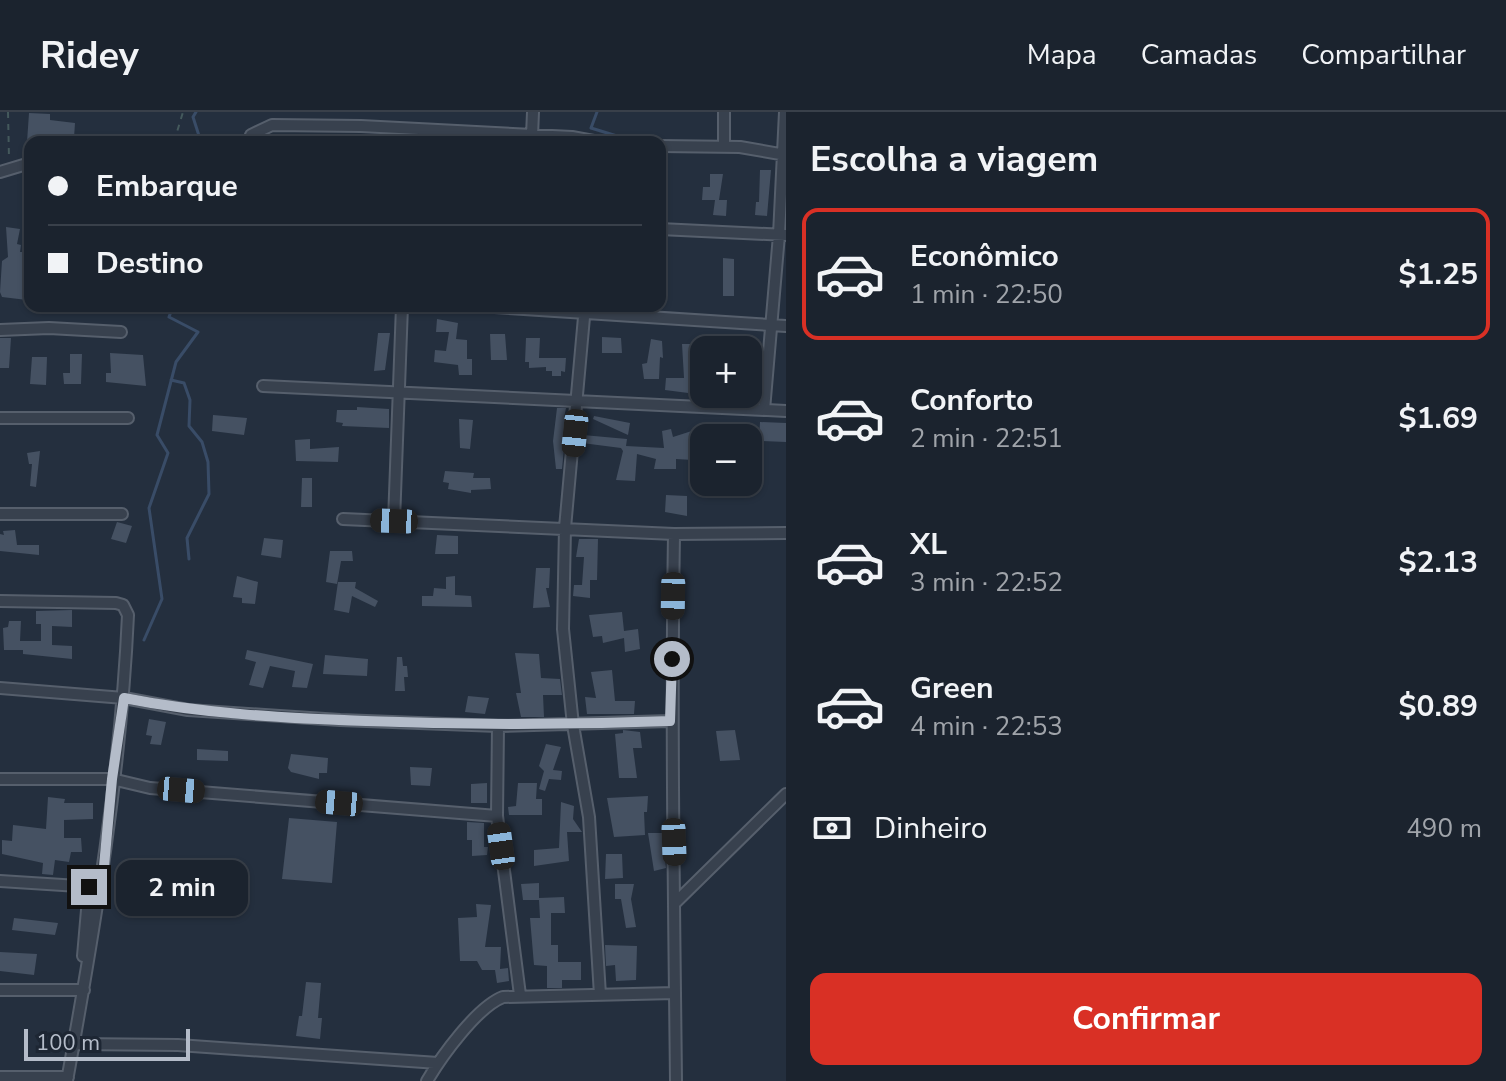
<!DOCTYPE html>
<html lang="pt">
<meta charset="utf-8">
<style>
:root{--surface:#1b232e;--page:#282f3a;--text:#f1f3f6;--muted:#a0a4aa;--line:#39404a;--accent:#d93025}
body{margin:0;font-family:"Nunito Sans",sans-serif;background:var(--page);color:var(--text);height:100vh;display:flex;flex-direction:column;font-size:30px;white-space:nowrap}
*{box-sizing:border-box;margin:0}
p{font-size:26px;color:var(--muted)}
.icon{flex:none;width:44px;height:44px;fill:none;stroke:currentColor;stroke-width:2;stroke-linecap:round;stroke-linejoin:round}
.map{position:relative;flex:1;overflow:hidden}
.side{display:flex;flex-direction:column;background:var(--surface);width:720px}
.side>*{flex:none}
.top-card{position:absolute;left:24px;top:24px;width:642px;height:176px;border-radius:16px;box-shadow:0 2px 6px #0004,0 0 0 2px var(--line);display:grid;align-content:center;height:176px;padding:0 24px;background:var(--surface)}
.fabs{position:absolute;left:690px;top:224px;display:grid;gap:16px}
.fabs a{display:grid;place-items:center;width:72px;height:72px;border-radius:16px;background:var(--surface);box-shadow:0 2px 6px #0004,0 0 0 2px var(--line);font-size:40px}
.scale{position:absolute;left:24px;bottom:20px;width:166px;box-sizing:border-box;padding-left:8px;border:4px solid #b4bcc9;border-top:0;font-size:22px;line-height:28px;white-space:nowrap;color:#b4bcc9;-webkit-text-stroke:6px #1d2633;paint-order:stroke}
.end{position:absolute;width:36px;height:36px;margin:-18px;border:10px solid #b4bcc9;background:#111;box-shadow:0 0 0 4px #111}
.from{border-radius:50%}
.bubble{position:absolute;height:56px;border-radius:16px;background:var(--surface);box-shadow:0 2px 6px #0004,0 0 0 2px var(--line);font-size:26px;font-weight:700;line-height:56px;text-align:center}
.car{position:absolute;width:24px;height:48px;margin:-24px -12px;border-radius:10px;box-shadow:0 0 6px 2px #0007;background:linear-gradient(#222 24%,#8ab4d8 0 40%,#222 0 76%,#8ab4d8 0 86%,#222 0)}
.top-card b{display:flex;align-items:center;gap:28px;height:76px;font-size:30px}
.top-card b+b{border-top:2px solid var(--line)}
.top-card i{width:20px;height:20px;background:var(--text)}
ul{padding:0;list-style:none}
li{display:flex;align-items:center;gap:24px;height:132px;margin:0 16px 12px;padding:0 8px;border:4px solid transparent;border-radius:16px}
li div{flex:1}
li b{display:block;font-size:30px}
li em{font-style:normal;font-weight:700}
li.on{border-color:var(--accent)}
li>.icon{width:72px;height:72px;stroke-width:1.5}
h2{padding:0 24px;font-size:36px;line-height:96px}
.pay{display:flex;align-items:center;gap:20px;height:88px;padding:0 24px;font-size:30px}
.pay p{margin-inline-start:auto}
.action{display:flex;gap:16px;margin-top:auto;padding:16px 24px}
.action a{flex:1;height:92px;border-radius:16px;background:var(--accent);color:#fff;font-size:32px;font-weight:700;line-height:92px;text-align:center}
header{display:flex;align-items:center;gap:48px;box-sizing:border-box;height:112px;padding:0 40px;background:var(--surface);border-bottom:2px solid var(--line)}
header strong{font-size:38px}
nav{display:flex;gap:44px;margin-inline-start:auto;font-size:28px}
main{display:flex;flex:1;min-height:0}
.map>svg:first-child{display:block}
.lines{fill:none;stroke-linecap:round;stroke-linejoin:round}
.stream{stroke:#394c67;stroke-width:3}
.building{fill:#455162}
.minor-casing{stroke:#565f6c;stroke-width:14}
.path{stroke:#44595c;stroke-width:2;stroke-dasharray:6 6;stroke-linecap:butt}
.minor{stroke:#38414e;stroke-width:10}
.route{stroke:#b4bcc9;stroke-width:10}
</style>
<header>
<strong>Ridey</strong>
<nav><a>Mapa</a><a>Camadas</a><a>Compartilhar</a></nav>
</header>
<main>
<div class="map">
<svg width="786" height="969" viewBox="0 0 786 969">
<rect width="100%" height="100%" fill="#242f3e"/>
<g class="lines">
<!-- stream -->
<path class="stream" d="M196 0 193 5 201 30
M597 0 591 16 617 24
M171 268 184 271 190 288 189 314 202 330 208 350 209 382 187 426 189 447
M144 528 162 487 149 396 168 341 157 323 176 250 198 220 169 205 173 194"/>
</g>
<!-- building -->
<path class="building" d="M29 1 50 2V8L75 11 74 26 49 24V30H27Z
M760 58H771L767 104 755 103 756 90H759Z
M710 62H723L719 88H727L726 104 713 103 715 88H702L703 75H710Z
M6 115 20 117 17 132 21 133 20 140H29L27 188 2 185 0 180 2 149 8 145Z
M723 146 734 147V184H723Z
M437 207 458 211 456 227 467 228V247H472V263H459L458 253 434 250 435 238 446 239 449 220H436Z
M378 221H390L385 258 374 259Z
M490 222H505L507 248H491Z
M602 225 621 226 622 241H602Z
M0 226H11L9 256H0Z
M526 226H540L539 246H566L565 260 561 259V264H552V259H546V255L529 256V250H525Z
M651 227 662 229 663 246 660 245 659 267H644L642 252 647 251Z
M682 232H693L692 239 704 240V261H694L696 282 665 278 666 266H684Z
M110 241 143 243 146 274 106 270V261H111Z
M70 242H82L81 272H64L63 261H70Z
M32 245H47L46 273 30 272Z
M357 295 389 297V316L342 314 343 311 336 310 337 298H357Z
M557 296H566L564 306H567L562 357H556L553 329Z
M213 303 247 306 244 323 212 319Z
M594 304 630 311 628 323 593 307Z
M459 307 473 308 470 337 460 336Z
M760 310 786 311V330L759 329Z
M701 316 704 354 693 355V348L676 347V357H654L656 347 637 342 635 369 616 368 623 339 621 336 582 331 583 323 627 327 626 334 664 336 662 319 671 317 673 325Z
M310 327V337L339 335 338 350 296 349 295 328Z
M40 339 36 375 30 374 32 352H29L27 341Z
M445 359 474 361 473 366H490L491 377 471 378V381L448 377 449 371 443 370Z
M302 366H312V395H301Z
M666 383 687 384V404L665 400Z
M117 410 132 414 126 431 111 427Z
M15 418 17 433H39V443L0 439V422L4 423 3 419Z
M437 423 458 424V442H435Z
M264 426 283 428 281 446 261 443Z
M579 427H598L597 468H590V486L573 484 574 473H582L584 445H576Z
M330 439H352L353 449H341L337 472 326 470Z
M536 456H550L549 476H546L550 495 533 496Z
M237 464 258 470 255 492 242 491V486L233 485Z
M455 464V483L471 484 472 495 422 494V484H433L434 476 446 477V465Z
M338 470H356L355 476 378 489 375 495 352 484 349 501 334 498Z
M72 498V515L52 514V533L72 534V547L23 542V538H4L3 516 8 515 9 509H21L20 529H41V512H36V499Z
M622 500 624 519 638 517 640 537 625 540 624 526 603 531 602 524 593 525 589 503Z
M247 538 313 552 307 576 292 575 295 559 270 554 263 576 249 573 256 550 245 547Z
M515 541 539 542 541 566 560 567 562 583H543L544 605H521L516 581H521Z
M325 543 368 547 367 564 323 562Z
M397 545H402L403 554H407L408 565H404L405 579H395Z
M612 558 615 589H635L634 602H587L585 585 596 586 591 560Z
M468 584 489 586 485 602 465 600Z
M149 607 166 610 161 633 150 632 152 624 146 623Z
M623 618 640 620 642 636H633L637 666H619L615 622 623 621Z
M735 618 740 648 720 649 716 619Z
M546 632 561 635 553 658 562 659 561 668 549 667 545 679 539 677 544 659 539 654Z
M197 637 228 639V649L197 648Z
M291 642 328 646 327 661H319V667L291 660 288 656Z
M410 655 432 656 430 674 411 673Z
M487 671V691H471V672Z
M518 671H537L536 687H542V703H509L508 695 516 694Z
M648 684 647 700H644L645 723 614 725 607 686Z
M48 685 65 687 64 691H93V707L64 708V726H81L82 740H71L69 750 55 748 53 763 42 762 43 751 2 742V728L12 729 13 713 46 717Z
M561 690 574 694 573 707 582 720H567L569 749 534 754V738L559 736Z
M289 706 337 710 332 771 282 767Z
M467 710 484 711V735H488L487 743 472 744V728H467Z
M648 721H662L666 756 654 759Z
M606 742H622L623 766 605 767Z
M539 771V786L564 785 565 801H551V833H558V850H581V868H562V876H547V854L534 853 530 806H540L539 788H523L521 772Z
M615 772H634L631 787 636 815 626 816 621 787H615Z
M476 792 491 793 485 835H501L500 857 508 856 509 869 497 871 495 858H482L477 849H460L458 806 477 805Z
M14 806 58 811 55 823 12 818Z
M605 833 637 834 636 868 616 869 615 853 606 854Z
M0 840 37 842 34 863 0 859Z
M306 870 321 871 318 906H322L320 927 296 924 299 904H302Z"/>
<g class="lines">
<defs>
<path id="minor" d="M724 0V34
M532 24 533 0
M249 30 251 23 272 13 361 14 572 25 599 30
M660 34 740 35 786 43
M0 60 30 51
M660 117 786 123
M479 194 786 214
M585 194 565 416 563 517 573 613 589 705 600 883
M0 218 49 216 121 220
M263 274 786 299
M764 298 779 123 785 0
M0 306H128
M0 402H122
M343 407 674 422 786 421
M394 409 402 194
M674 422C671 604 674 786 676 969
M0 489 116 491 123 493 128 503C121 660 95 814 67 969
M0 576 124 586 188 598 340 608 498 614 670 609
M498 614 497 704 520 883
M0 667H112L150 676 497 704
M0 769 94 775
M676 790 786 682
M83 844 89 775
M0 878H84
M74 932 178 933 438 951
M0 965H68
M427 969C441 945 477 895 503 885L675 881"/>
</defs>
<!-- minor casing -->
<use href="#minor" class="minor-casing"/>
<!-- path -->
<path class="path" d="M8 0 9 46
M174 30 183 0"/>
<!-- minor -->
<use href="#minor" class="minor"/>
</g>
<g class="lines">
<!-- route -->
<path class="route" d="M89 775 102 776 112 667 124 586C204 602 285 606 366 609 468 613 568 613 670 609L672 547"/>
</g>
</svg>
<div class="fabs">
<a>+</a>
<a>−</a>
</div>
<div class="scale">100 m</div>
<i class="end from" style="left:672px;top:547px"></i>
<i class="end" style="left:89px;top:775px"></i>
<div class="bubble" style="left:116px;top:748px;width:132px">2 min</div>
<i class="car" style="left:575px;top:321px;rotate:186deg"></i>
<i class="car" style="left:394px;top:409px;rotate:272deg"></i>
<i class="car" style="left:673px;top:484px;rotate:181deg"></i>
<i class="car" style="left:181px;top:678px;rotate:95deg"></i>
<i class="car" style="left:339px;top:691px;rotate:275deg"></i>
<i class="car" style="left:674px;top:730px;rotate:178deg"></i>
<i class="car" style="left:501px;top:734px;rotate:352deg"></i>
<div class="top-card">
<b><i class="from"></i>Embarque</b>
<b><i></i>Destino</b>
</div>
</div>
<section class="side">
<h2>Escolha a viagem</h2>
<ul>
<li class="on"><svg class="icon" aria-label="car" viewBox="0 0 24 24"><path d="M5 17H2v-5l4-1 3-4h7l3 4 3 1v5h-3M9 17h6M6 11h13"/><circle cx="7" cy="17" r="2"/><circle cx="17" cy="17" r="2"/></svg><div><b>Econômico</b><p>1 min · 22:50</p></div><em>$1.25</em></li>
<li><svg class="icon" aria-label="car" viewBox="0 0 24 24"><path d="M5 17H2v-5l4-1 3-4h7l3 4 3 1v5h-3M9 17h6M6 11h13"/><circle cx="7" cy="17" r="2"/><circle cx="17" cy="17" r="2"/></svg><div><b>Conforto</b><p>2 min · 22:51</p></div><em>$1.69</em></li>
<li><svg class="icon" aria-label="car" viewBox="0 0 24 24"><path d="M5 17H2v-5l4-1 3-4h7l3 4 3 1v5h-3M9 17h6M6 11h13"/><circle cx="7" cy="17" r="2"/><circle cx="17" cy="17" r="2"/></svg><div><b>XL</b><p>3 min · 22:52</p></div><em>$2.13</em></li>
<li><svg class="icon" aria-label="car" viewBox="0 0 24 24"><path d="M5 17H2v-5l4-1 3-4h7l3 4 3 1v5h-3M9 17h6M6 11h13"/><circle cx="7" cy="17" r="2"/><circle cx="17" cy="17" r="2"/></svg><div><b>Green</b><p>4 min · 22:53</p></div><em>$0.89</em></li>
</ul>
<div class="pay"><svg class="icon" aria-label="cash" viewBox="0 0 24 24"><path d="M3 7h18v10H3z"/><circle cx="12" cy="12" r="2"/></svg>Dinheiro<p>490 m</p></div>
<div class="action"><a>Confirmar</a></div>
</section>
</main>
